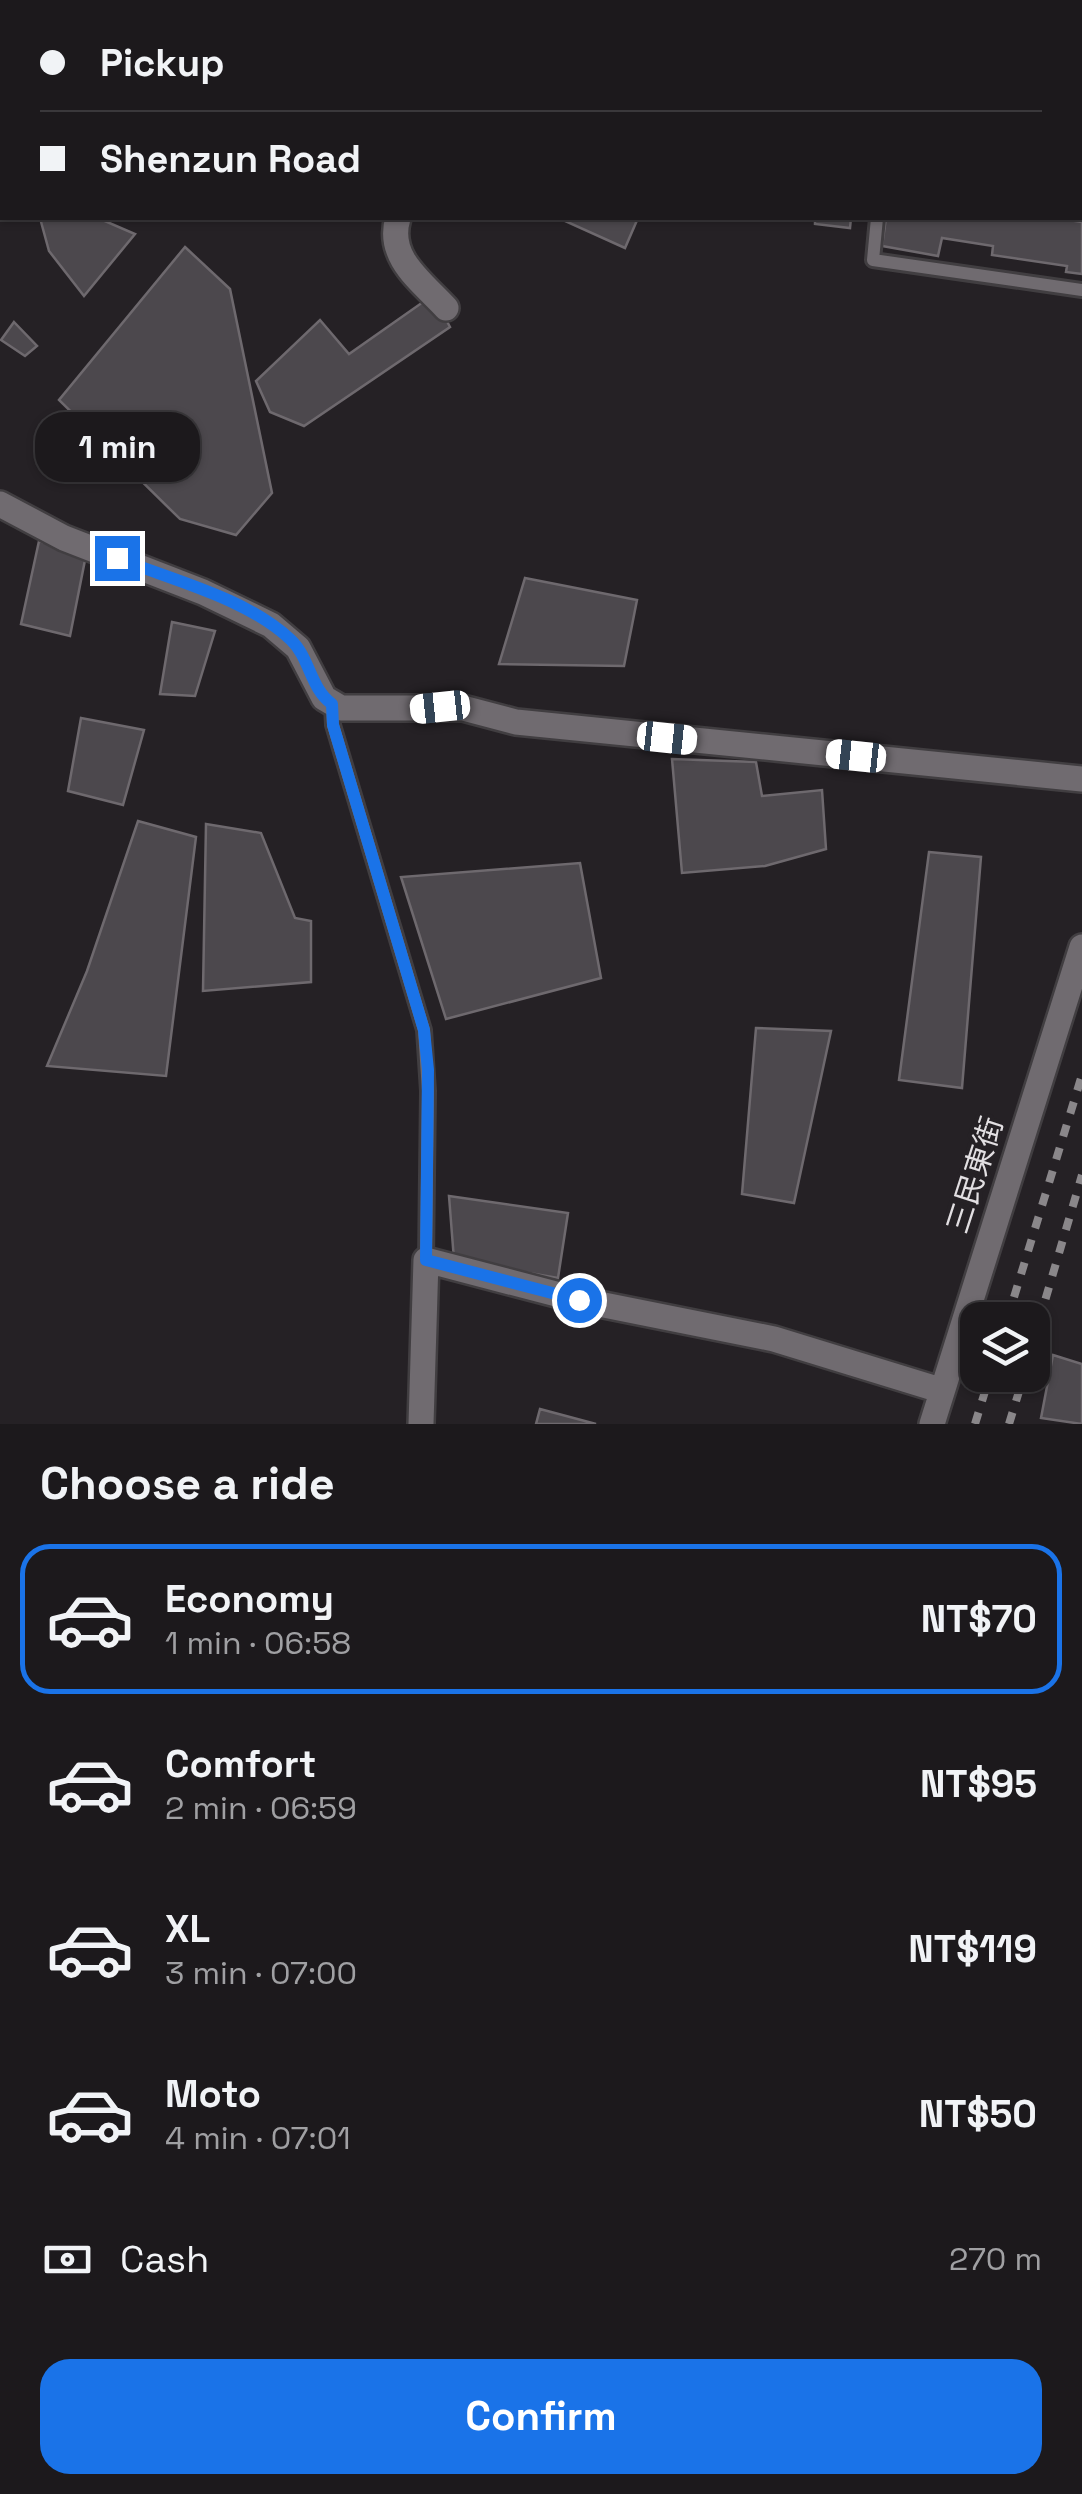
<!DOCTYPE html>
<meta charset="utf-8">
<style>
:root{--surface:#1c191c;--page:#252225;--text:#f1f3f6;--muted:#a0a0a3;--line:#3a383b;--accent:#1a73e8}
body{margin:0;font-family:"Space Grotesk","Noto Sans TC",sans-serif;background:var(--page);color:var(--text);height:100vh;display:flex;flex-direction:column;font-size:38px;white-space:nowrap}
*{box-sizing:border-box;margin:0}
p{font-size:32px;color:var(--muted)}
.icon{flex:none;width:55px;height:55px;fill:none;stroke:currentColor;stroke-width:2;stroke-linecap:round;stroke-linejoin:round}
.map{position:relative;height:1424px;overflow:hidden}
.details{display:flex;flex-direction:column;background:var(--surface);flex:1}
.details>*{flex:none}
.top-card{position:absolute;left:0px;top:0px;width:1082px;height:220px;box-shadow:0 2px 8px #0004,0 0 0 2px var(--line);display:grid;align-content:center;height:220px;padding:0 40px;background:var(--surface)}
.fabs{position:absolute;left:960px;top:1302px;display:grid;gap:20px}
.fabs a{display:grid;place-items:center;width:90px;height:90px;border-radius:20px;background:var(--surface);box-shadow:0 2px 8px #0004,0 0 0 2px var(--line);font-size:50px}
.end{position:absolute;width:45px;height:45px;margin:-22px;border:12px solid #1a73e8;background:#fff;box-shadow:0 0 0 5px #fff}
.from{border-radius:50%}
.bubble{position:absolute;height:70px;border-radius:30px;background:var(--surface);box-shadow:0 2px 8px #0004,0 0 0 2px var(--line);font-size:32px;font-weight:700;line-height:70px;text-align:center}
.car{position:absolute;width:30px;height:60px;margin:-30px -15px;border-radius:12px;box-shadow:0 0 8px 2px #0007;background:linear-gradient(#fff 24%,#345 0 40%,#fff 0 76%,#345 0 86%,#fff 0)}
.top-card b{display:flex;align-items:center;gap:35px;height:95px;font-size:38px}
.top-card b+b{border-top:2px solid var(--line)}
.top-card i{width:25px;height:25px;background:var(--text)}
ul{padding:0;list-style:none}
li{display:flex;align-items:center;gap:30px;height:150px;margin:0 20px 15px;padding:0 20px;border:5px solid transparent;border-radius:30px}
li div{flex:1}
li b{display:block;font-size:38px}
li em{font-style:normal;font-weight:700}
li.current{border-color:var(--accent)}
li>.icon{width:90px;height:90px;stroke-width:1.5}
h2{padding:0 40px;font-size:45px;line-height:120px}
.pay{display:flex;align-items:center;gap:25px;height:110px;padding:0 40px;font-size:38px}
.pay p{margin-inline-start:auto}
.button{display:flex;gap:20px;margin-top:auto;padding:20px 40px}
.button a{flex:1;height:115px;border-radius:30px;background:var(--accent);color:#fff;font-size:40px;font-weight:700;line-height:115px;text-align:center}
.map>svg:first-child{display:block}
.building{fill:#4c484d;stroke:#6e696e;stroke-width:2.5}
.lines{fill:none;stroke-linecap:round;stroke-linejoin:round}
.service-casing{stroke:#413e41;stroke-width:18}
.minor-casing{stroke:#413e41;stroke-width:30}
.tertiary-casing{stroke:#413e41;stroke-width:35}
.service{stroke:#706b70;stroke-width:12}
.minor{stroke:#706b70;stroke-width:25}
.tertiary{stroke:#706b70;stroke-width:30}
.rail{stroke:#8a878a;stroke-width:8;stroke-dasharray:12 12;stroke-linecap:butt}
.route{stroke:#1a73e8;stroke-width:12}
.labels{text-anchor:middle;stroke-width:8;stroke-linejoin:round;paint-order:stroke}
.street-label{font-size:30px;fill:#e2dfe2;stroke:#252125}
</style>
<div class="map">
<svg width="1082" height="1424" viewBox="0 0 1082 1424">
<rect width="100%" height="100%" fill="#252125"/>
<!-- building -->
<path class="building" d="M323 0H372L374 2H320Z
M448 0H487L489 2H445Z
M566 0H657L656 2Z
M40 218H98L135 234 84 296 49 251Z
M567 218H638L625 248 565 221Z
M815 218H851L850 228 815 224Z
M886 218H1055L1082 222V274L1066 272 1067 266 992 255 993 246 942 238 938 256 882 246Z
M185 247 230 289 272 493 236 535 180 519 59 400Z
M433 295 450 327 304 426 270 412 256 381 320 320 349 354Z
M14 322 37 346 25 356 1 340Z
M39 541 86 555 70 636 21 624Z
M525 578 637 600 624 666 499 664Z
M172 622 215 631 195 696 160 694Z
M81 718 144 730 123 805 68 791Z
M672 759 756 762 762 796 822 790 826 849 765 866 682 873Z
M138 821 196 837 166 1076 47 1066 87 971Z
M206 824 261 833 295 918 311 921V982L203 991Z
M929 852 981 857 962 1088 899 1080Z
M580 863 601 978 446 1019 401 877Z
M756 1028 831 1031 794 1203 742 1194Z
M449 1196 568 1213 558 1278 454 1260Z
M1053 1355 1082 1364V1424L1041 1418Z
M540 1409 596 1424H536Z"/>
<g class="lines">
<defs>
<path id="service" d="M1027 2V0
M2 16V58
M1080 105H1082
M1080 208H1082
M877 218 873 260 1082 290
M332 705 333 725 424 1030 428 1091 426 1260"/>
<path id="minor" d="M381 0V2
M398 218C386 257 421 281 446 308
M0 504 64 538 203 592 271 625 298 648 324 698 341 708H463L516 722 1082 779
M421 1424 426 1260 579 1300 774 1339 940 1390
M932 1424 1082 947"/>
<path id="tertiary" d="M60 2 73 0
M0 14H2"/>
</defs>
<!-- service casing -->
<use href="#service" class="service-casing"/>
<!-- minor casing -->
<use href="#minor" class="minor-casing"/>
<!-- tertiary casing -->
<use href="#tertiary" class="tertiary-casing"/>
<!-- service -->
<use href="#service" class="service"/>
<!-- minor -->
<use href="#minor" class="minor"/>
<!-- tertiary -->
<use href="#tertiary" class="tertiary"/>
<!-- rail -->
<path class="rail" d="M1007 1320 1082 1075
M1032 1345 1082 1175
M975 1424 990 1375
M1009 1424 1024 1375"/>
</g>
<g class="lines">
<!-- route -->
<path class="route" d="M117 558C172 580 247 598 291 640 310 658 310 688 332 704L333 725 424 1030 428 1070 426 1260 579 1300"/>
</g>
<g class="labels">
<!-- street labels -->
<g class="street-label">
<text transform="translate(975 1175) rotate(-72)" y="10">三民東街</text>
</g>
</g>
</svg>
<div class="fabs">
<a><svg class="icon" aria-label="layers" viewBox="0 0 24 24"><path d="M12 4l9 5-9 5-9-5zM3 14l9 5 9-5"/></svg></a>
</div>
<i class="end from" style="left:579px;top:1300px"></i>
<i class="end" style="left:117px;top:558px"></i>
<div class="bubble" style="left:35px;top:412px;width:165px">1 min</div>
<i class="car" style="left:440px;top:707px;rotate:264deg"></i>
<i class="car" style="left:667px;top:738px;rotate:96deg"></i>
<i class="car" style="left:856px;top:756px;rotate:276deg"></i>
<div class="top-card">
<b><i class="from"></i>Pickup</b>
<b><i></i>Shenzun Road</b>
</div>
</div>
<section class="details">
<h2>Choose a ride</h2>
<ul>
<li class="current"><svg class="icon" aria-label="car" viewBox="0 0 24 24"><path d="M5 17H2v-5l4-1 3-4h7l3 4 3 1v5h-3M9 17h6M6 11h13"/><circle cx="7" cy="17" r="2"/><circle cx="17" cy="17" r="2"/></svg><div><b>Economy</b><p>1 min · 06:58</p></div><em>NT$70</em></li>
<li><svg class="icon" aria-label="car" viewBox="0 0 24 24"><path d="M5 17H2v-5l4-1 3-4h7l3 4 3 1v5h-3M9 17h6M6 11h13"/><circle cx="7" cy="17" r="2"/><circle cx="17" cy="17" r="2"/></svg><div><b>Comfort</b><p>2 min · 06:59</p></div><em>NT$95</em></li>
<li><svg class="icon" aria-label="car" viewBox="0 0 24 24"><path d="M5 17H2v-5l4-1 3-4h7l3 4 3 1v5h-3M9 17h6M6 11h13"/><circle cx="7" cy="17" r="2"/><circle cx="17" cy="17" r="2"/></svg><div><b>XL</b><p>3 min · 07:00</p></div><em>NT$119</em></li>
<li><svg class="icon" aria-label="car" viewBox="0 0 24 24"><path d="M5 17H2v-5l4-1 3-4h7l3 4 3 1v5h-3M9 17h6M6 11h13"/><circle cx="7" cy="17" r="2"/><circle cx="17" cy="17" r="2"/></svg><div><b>Moto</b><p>4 min · 07:01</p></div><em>NT$50</em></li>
</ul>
<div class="pay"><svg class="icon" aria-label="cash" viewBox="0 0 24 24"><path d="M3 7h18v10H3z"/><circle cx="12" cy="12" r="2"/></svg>Cash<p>270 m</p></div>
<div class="button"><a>Confirm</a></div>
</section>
